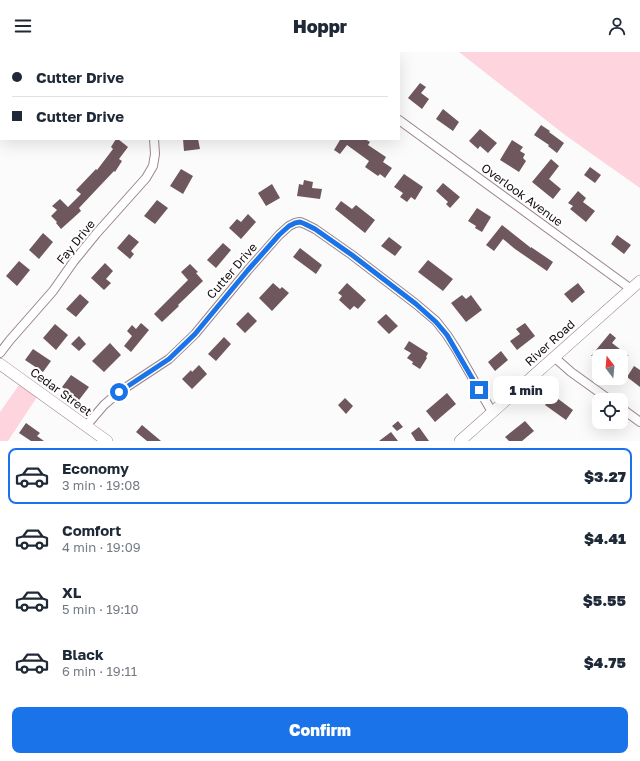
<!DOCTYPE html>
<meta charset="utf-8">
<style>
:root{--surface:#fff;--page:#f6f6f7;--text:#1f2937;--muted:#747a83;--line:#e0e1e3;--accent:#1a73e8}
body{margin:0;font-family:"Golos Text",sans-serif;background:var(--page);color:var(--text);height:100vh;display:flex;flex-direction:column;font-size:15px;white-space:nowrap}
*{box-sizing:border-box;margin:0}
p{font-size:13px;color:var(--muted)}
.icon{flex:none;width:22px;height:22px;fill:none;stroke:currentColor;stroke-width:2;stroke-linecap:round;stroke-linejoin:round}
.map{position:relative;height:389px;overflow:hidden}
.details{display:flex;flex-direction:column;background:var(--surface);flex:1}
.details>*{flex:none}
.top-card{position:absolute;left:0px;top:0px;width:400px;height:88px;box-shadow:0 4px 16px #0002;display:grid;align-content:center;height:88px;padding:0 12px;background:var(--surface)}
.needle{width:26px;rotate:344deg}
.controls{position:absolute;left:592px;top:297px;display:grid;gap:8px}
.controls a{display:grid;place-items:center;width:36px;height:36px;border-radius:8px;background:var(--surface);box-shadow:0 4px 16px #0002;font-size:20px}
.end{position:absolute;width:18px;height:18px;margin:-9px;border:5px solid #1a73e8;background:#fff;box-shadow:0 0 0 2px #fff}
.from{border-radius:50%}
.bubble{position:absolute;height:28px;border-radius:8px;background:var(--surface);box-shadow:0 4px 16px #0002;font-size:13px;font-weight:800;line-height:28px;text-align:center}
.top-card b{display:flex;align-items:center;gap:14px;height:38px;font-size:15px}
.top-card b+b{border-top:1px solid var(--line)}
.top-card i{width:10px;height:10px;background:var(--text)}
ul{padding:7px 0 0;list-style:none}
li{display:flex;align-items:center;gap:12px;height:56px;margin:0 8px 6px;padding:0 4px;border:2px solid transparent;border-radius:8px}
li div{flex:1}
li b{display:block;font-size:15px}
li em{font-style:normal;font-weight:800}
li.selected{border-color:var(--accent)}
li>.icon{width:36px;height:36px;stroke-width:1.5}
.cta{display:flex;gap:8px;margin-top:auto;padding:8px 12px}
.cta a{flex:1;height:46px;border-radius:8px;background:var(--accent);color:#fff;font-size:16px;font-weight:800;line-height:46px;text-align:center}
header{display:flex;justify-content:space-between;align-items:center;height:52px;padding:0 12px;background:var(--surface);font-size:18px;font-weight:800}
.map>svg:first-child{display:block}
.green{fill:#fed4df}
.building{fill:#6e585d}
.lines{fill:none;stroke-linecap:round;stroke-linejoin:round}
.street-casing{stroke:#9c848a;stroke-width:10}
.secondary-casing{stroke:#9c848a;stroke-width:12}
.street{stroke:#fff;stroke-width:8}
.secondary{stroke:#fff;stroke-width:11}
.route{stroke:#1a73e8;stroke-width:5}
.labels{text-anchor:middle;stroke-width:4;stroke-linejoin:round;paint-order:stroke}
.street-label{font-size:12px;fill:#150c0f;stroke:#fff}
</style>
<header><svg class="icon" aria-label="menu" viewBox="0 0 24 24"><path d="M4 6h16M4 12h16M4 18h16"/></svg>Hoppr<svg class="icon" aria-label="person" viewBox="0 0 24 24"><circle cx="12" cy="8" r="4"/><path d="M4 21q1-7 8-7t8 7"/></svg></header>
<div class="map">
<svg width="640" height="389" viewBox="0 0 640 389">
<rect width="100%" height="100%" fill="#fbfbfb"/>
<!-- green -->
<path class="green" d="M459 0H640V136L565 83Z
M19 333 37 345 8 389H0V360Z"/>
<!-- building -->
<path class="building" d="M420 31 426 35 421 41 429 47 422 57 408 46Z
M443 57 459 70 453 79 436 67Z
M541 73 550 79 549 80 564 91 557 101 548 94 549 93 534 83Z
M480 77 497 91 488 101 480 94 478 97 469 89Z
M116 87H118L128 95 119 107 122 109 115 120 114 119 79 156 81 159 61 177 56 171 57 170 51 164 57 158 52 154 60 147 68 155 81 142 76 138 96 117 97 118 113 97 111 95Z
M183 87H198L200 97 184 99Z
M338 87H365L370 90 368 93 386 105 383 110 392 116 385 126 380 122 378 124 365 115 369 109 347 93 340 102 334 98 340 88Z
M512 88 523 95 520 99 525 102 523 106 526 109 519 120 500 108Z
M551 107 559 114 549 127 561 137 553 147 532 130Z
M590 115 601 123 595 131 584 123Z
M181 117 193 124 183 142 170 134Z
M404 122 423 135 415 148 411 145 407 150 400 145 403 141 394 135Z
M304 128 313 130 312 136 322 137 320 147 297 144 299 132 303 133Z
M443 131 460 145 450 156 446 152 448 150 436 139Z
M272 132 280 146 266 154 258 141Z
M578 139 586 146 583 150 595 159 586 170 570 157 573 154 568 151Z
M157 148 168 156 155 172 144 164Z
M341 149 352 157 356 153 375 168 365 181 335 157Z
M477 156 491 165 482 180 475 176 476 174 468 169Z
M248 162 256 170 241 187 229 176 237 167 241 170Z
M502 173 531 196V195L553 210 547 219 515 197 503 187 494 199 486 193Z
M43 181 53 190 39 207 29 198Z
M129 182 139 190 131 199 134 202 130 207 117 196Z
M617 183 631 193 624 202 611 192Z
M389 185 402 195 395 204 381 194Z
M223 191 231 198 216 216 207 208Z
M300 196 322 213 316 222 293 205Z
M428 208 453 227 443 239 418 220Z
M19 209 30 218 17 234 6 224Z
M105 211 113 219 106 227 111 231 104 238 91 226Z
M190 212 198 220 196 221 203 229 178 253 179 254 162 270 154 262 188 228 181 220Z
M273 231 280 237 282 235 289 241 272 259 259 246Z
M347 231 366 248 358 257 354 254 350 258 339 248 342 244 338 241Z
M578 231 585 240 572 251 564 242Z
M80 242 89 250 76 265 66 257Z
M462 243 466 247 471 243 482 258 466 270 451 251Z
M248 260 257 269 245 281 236 272Z
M386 262 398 274 389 282 377 270Z
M141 271 149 278 131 300 124 294 132 284 127 279 132 273 136 277Z
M525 271 535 284 517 298 510 289 520 282 516 277Z
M55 272 68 283 56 298 43 286Z
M610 281 616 286 612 291 629 304H591Z
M79 284 86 292 79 299 71 292Z
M224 285 231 292 216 309 208 302Z
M409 289 428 301 426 305 427 306 420 317 412 312 413 310 407 306 411 301 404 297Z
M110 291 121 303 104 320 92 309Z
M33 297 51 309 43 320 25 308Z
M501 299 508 308 495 319 488 310Z
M199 313 207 322 192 337 182 327 191 318 192 320Z
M634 314 640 318V335L627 325Z
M71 323 89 335 79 348 62 335Z
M447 341 456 352 435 370 426 359Z
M553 343 573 358 566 368 545 353Z
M345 346 353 354 346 362 338 353Z
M398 369 403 375 397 379 392 374Z
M525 369 534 379 522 389H509L505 385Z
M26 371 40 381 37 384 44 389H31L19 381Z
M142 373 161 389H147L136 380Z
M419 375 429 389H416L411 381Z
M391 380 398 389H379Z"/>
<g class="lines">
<defs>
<path id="street" d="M56 0 57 1
M305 0 307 1
M399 68 631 237
M0 301 10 288 53 239 74 209 96 182 146 126 153 114 155 102 154 87
M554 305 571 320 610 348
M621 356 640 370
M86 374 104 353 119 340 169 307 195 282 248 218 279 183 289 174 295 171 300 170 305 172 315 177 352 203 416 252 436 269 447 283 456 297 492 360"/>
<path id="secondary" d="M0 312 107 389
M460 389 640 229"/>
</defs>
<!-- street casing -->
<use href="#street" class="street-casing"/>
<!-- secondary casing -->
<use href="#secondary" class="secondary-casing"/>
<!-- street -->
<use href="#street" class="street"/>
<!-- secondary -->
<use href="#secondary" class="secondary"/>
</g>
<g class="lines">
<!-- route -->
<path class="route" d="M119 340 169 307 195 282 248 218 279 183 289 174 295 171 300 170 305 172 315 177 352 203 416 252 436 270 447 283 479 338"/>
</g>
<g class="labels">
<!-- street labels -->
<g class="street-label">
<text transform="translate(522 143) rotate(36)" y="4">Overlook Avenue</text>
<text transform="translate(76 190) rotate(-51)" y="4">Fay Drive</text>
<text transform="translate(232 219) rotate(-49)" y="4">Cutter Drive</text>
<text transform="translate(550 291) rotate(-42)" y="4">River Road</text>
<text transform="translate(61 340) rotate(36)" y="4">Cedar Street</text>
</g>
</g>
</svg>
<div class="controls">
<a><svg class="needle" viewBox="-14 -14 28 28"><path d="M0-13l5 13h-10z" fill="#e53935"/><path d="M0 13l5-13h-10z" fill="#747a83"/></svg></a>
<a><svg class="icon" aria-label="locate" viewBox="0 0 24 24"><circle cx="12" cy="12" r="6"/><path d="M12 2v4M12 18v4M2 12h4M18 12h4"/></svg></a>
</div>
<i class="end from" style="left:119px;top:340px"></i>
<i class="end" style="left:479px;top:338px"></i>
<div class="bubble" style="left:493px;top:324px;width:66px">1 min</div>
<div class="top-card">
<b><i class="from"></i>Cutter Drive</b>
<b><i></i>Cutter Drive</b>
</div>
</div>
<section class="details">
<ul>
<li class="selected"><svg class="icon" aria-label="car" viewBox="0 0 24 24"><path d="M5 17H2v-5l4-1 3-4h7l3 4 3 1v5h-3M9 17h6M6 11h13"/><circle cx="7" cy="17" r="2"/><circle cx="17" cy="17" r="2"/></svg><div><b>Economy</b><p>3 min · 19:08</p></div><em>$3.27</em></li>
<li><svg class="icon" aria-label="car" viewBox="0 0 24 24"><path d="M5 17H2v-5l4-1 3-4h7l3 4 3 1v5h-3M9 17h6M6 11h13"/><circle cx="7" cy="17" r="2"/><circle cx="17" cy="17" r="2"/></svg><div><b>Comfort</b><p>4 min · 19:09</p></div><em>$4.41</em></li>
<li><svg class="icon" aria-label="car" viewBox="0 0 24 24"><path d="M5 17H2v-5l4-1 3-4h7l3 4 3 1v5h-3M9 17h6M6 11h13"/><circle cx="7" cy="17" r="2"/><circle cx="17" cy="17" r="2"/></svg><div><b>XL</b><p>5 min · 19:10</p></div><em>$5.55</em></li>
<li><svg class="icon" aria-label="car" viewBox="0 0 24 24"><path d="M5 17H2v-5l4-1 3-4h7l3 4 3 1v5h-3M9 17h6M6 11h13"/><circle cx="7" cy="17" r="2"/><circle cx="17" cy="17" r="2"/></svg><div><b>Black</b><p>6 min · 19:11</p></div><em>$4.75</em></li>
</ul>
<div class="cta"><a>Confirm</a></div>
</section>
